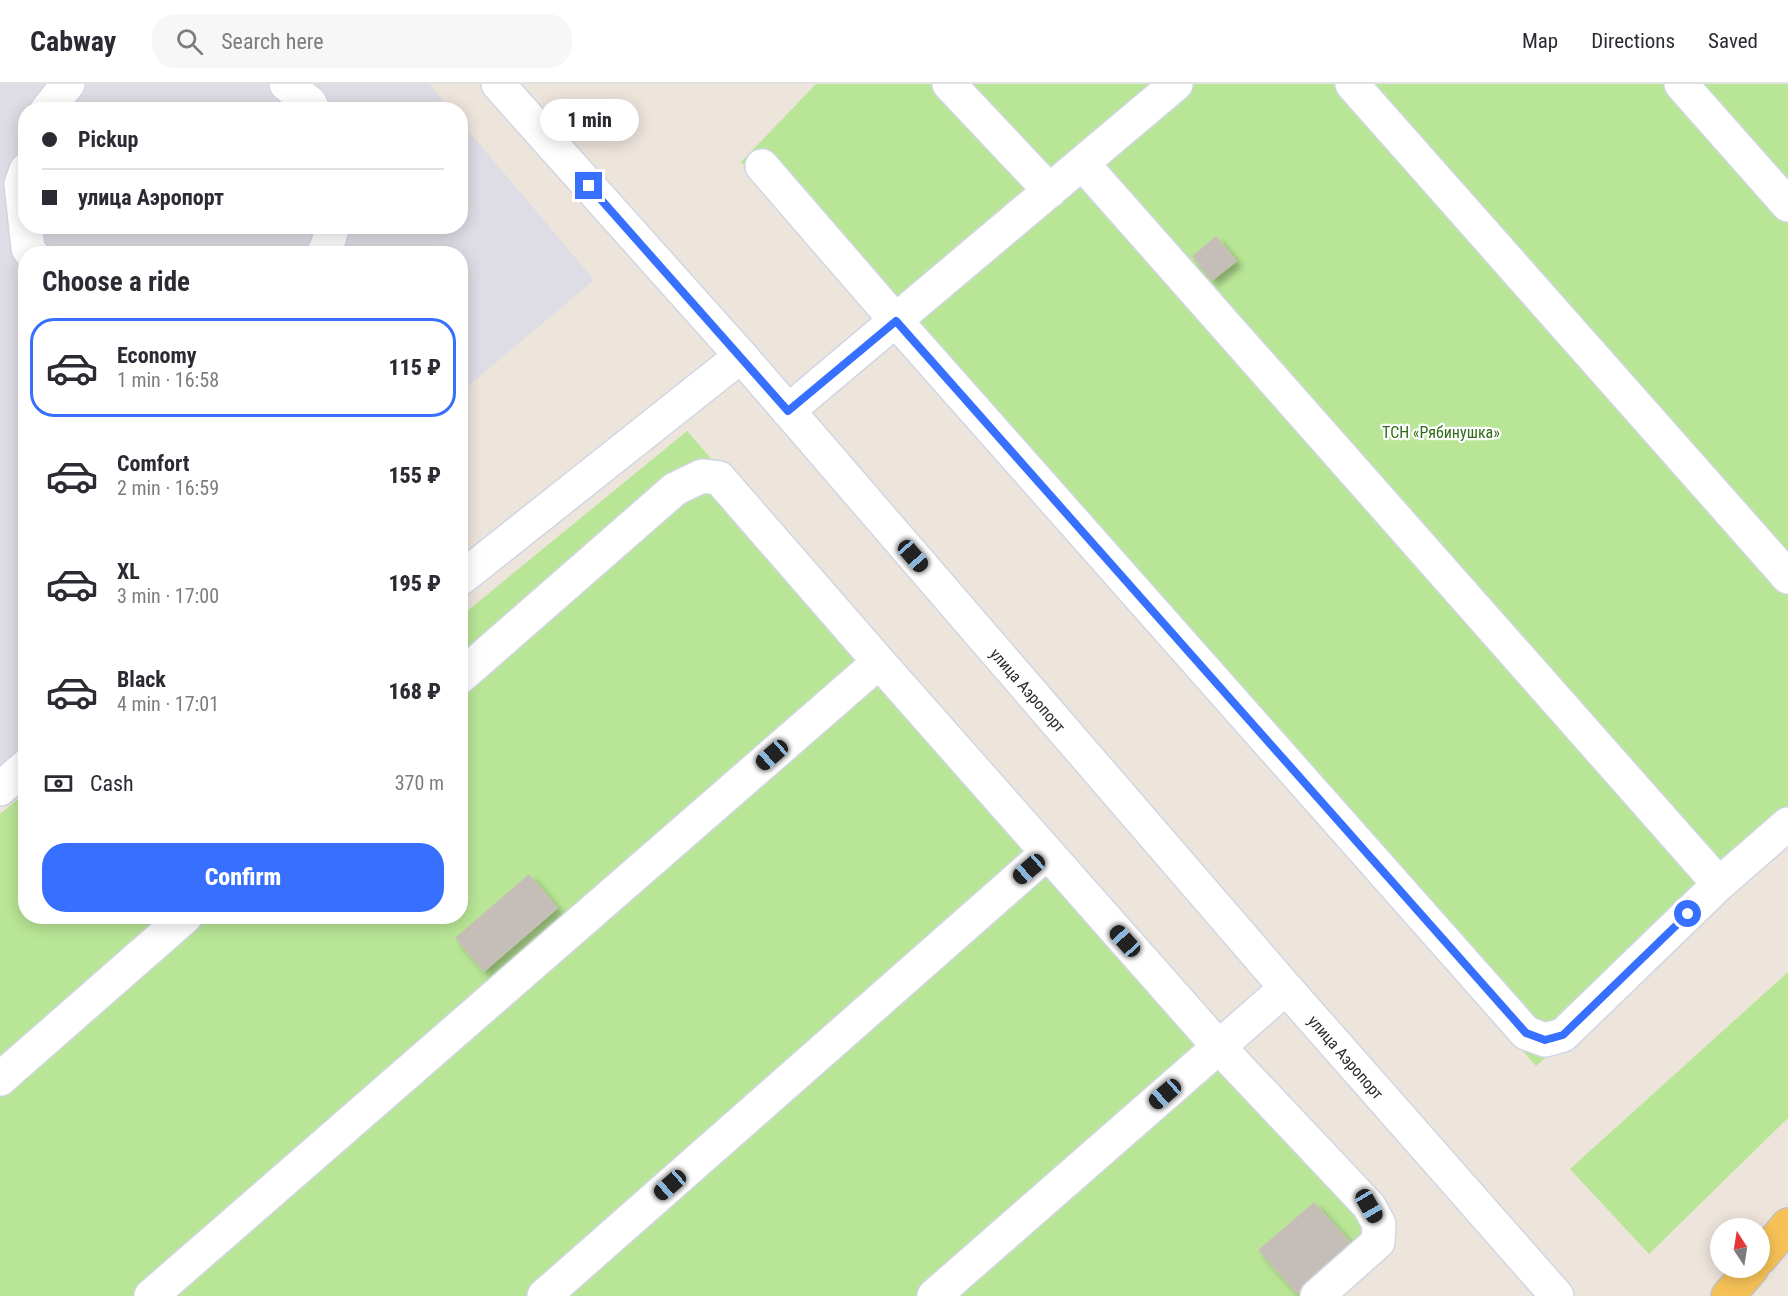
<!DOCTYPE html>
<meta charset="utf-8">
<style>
:root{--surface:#fff;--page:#f7f7f7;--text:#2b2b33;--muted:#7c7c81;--line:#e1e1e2;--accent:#3770ff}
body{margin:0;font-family:"Roboto Condensed",sans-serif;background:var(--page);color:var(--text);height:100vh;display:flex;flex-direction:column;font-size:22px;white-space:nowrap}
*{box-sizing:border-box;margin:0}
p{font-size:20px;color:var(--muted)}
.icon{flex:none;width:33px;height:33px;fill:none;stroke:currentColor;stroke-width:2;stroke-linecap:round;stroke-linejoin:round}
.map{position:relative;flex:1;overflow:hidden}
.panel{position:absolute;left:18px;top:162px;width:450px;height:678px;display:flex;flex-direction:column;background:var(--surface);border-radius:24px;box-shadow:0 3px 15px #0003}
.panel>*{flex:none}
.guide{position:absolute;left:18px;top:18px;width:450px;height:132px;border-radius:24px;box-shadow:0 3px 15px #0003;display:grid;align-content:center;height:132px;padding:0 24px;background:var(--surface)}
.needle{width:39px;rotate:348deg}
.tools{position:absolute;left:1710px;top:1134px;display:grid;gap:12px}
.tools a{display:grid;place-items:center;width:60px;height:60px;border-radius:50%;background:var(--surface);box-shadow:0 3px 15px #0003;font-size:30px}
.end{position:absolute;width:27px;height:27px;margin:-14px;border:8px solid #3770ff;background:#fff;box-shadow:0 0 0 3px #fff}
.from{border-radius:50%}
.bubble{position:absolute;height:42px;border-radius:21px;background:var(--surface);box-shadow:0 3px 15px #0003;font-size:20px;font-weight:800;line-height:42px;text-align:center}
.car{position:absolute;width:18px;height:36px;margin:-18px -9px;border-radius:8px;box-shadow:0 0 4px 2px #0007;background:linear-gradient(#222 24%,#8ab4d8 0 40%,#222 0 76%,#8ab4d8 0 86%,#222 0)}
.guide b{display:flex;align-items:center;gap:21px;height:57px;font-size:22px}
.guide b+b{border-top:2px solid var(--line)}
.guide i{width:15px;height:15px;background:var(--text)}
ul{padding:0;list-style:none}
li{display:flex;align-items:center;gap:18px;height:99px;margin:0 12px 9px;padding:0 12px;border:3px solid transparent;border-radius:24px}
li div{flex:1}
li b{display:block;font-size:22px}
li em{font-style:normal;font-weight:800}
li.active{border-color:var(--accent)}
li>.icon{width:54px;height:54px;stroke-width:1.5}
h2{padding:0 24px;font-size:27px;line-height:72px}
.pay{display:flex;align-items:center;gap:15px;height:66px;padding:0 24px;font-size:22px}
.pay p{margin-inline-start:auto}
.primary-button{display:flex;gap:12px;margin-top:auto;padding:12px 24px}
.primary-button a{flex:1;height:69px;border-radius:24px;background:var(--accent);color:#fff;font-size:24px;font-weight:800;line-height:69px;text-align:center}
header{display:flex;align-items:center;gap:36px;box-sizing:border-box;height:84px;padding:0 30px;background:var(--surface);border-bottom:2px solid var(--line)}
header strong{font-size:28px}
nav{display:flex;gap:33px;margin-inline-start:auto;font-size:21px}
.search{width:420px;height:54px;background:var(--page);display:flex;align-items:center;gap:15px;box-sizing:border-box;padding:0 21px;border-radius:24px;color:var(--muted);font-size:22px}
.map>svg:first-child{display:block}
.industrial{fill:#dedde5}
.green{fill:#b9e696}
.building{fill:#c5beb8;stroke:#c8c0b5;stroke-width:1.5;filter:url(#shadow)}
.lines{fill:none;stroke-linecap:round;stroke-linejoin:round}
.minor-casing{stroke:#d1d6e4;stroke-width:36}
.major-casing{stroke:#c3c3c3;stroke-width:36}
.minor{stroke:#fff;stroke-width:33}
.major{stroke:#f6c257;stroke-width:33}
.route{stroke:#3770ff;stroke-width:8}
.labels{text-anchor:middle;stroke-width:4.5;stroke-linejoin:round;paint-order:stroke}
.park-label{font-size:16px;fill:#316b17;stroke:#fff}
.street-label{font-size:16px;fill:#2a2a2a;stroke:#fff}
</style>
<header>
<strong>Cabway</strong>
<div class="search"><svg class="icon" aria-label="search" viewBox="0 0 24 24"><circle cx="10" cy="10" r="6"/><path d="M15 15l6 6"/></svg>Search here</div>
<nav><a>Map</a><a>Directions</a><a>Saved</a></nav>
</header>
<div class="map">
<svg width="1788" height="1212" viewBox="0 0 1788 1212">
<defs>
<filter id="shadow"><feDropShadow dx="5.5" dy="5.5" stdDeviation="3" flood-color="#0004"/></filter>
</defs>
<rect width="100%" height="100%" fill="#ede4dc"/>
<!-- industrial -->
<path class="industrial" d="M0 0H429L450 25 26 26V142H460L461 38 594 196 461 308 460 170H26L25 671 0 692Z"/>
<!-- green -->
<path class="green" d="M816 0H1788V760L1536 982 741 78Z
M687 347 1384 1143 1306 1212H0V730L25 709 26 832H460L461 532Z
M1788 888V1034L1649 1170 1570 1085Z"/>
<!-- building -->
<path class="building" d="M1216 153 1236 177 1212 196 1193 172Z
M529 791 557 824 484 887 456 854Z
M1314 1119 1352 1161 1297 1209 1259 1166Z"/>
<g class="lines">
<defs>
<path id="minor" d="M286 0 310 19 313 26
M498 0 741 272 1286 904 1557 1212
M949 0 1050 107
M1352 0 1788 493
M1681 0 1788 121
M47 26 68 0
M1082 79 1719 800
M762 82 896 237 1526 949 1545 956 1563 951 1719 800 1788 740
M26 86 21 100 28 164 32 170
M323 170 327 162 333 142
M788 327 1176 0
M460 495 741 272
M460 593 675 405 702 392 719 394 879 578 1219 963 1369 1122 1379 1140 1378 1158 1317 1212
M0 705 26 682
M0 995 186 832
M151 1212 879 578
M544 1212 1047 769
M934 1212 1286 904"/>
<path id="major" d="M1760 1174 1788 1141
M1728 1212 1752 1184"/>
</defs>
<!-- minor casing -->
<use href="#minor" class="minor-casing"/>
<!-- major casing -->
<use href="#major" class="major-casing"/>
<!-- minor -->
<use href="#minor" class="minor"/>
<!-- major -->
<use href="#major" class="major"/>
</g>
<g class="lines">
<!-- route -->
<path class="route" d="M589 102 788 327 896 237 1526 949 1545 956 1563 951 1688 830"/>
</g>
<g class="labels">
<!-- park labels -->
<g class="park-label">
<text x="1441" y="354">ТСН «Рябинушка»</text>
</g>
<!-- street labels -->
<g class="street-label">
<text transform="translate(1028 606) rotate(49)" y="6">улица Аэропорт</text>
<text transform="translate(1346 973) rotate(49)" y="6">улица Аэропорт</text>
</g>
</g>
</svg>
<div class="tools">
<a><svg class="needle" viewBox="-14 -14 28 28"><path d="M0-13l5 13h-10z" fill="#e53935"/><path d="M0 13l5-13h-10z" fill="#7c7c81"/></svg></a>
</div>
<i class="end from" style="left:1688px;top:830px"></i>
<i class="end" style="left:589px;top:102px"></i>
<div class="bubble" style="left:540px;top:15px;width:99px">1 min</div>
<i class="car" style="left:913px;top:472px;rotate:139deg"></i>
<i class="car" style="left:772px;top:671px;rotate:229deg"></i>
<i class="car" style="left:1029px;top:785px;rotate:229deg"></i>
<i class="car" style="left:1125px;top:857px;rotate:318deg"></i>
<i class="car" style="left:1165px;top:1010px;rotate:229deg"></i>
<i class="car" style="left:670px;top:1101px;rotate:229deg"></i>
<i class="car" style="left:1369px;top:1122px;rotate:150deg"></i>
<div class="guide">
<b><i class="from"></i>Pickup</b>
<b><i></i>улица Аэропорт</b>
</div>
<section class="panel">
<h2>Choose a ride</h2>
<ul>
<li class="active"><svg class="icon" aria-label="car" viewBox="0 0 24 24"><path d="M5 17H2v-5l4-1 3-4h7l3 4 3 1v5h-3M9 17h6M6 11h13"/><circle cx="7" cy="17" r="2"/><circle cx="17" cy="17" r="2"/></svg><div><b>Economy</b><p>1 min · 16:58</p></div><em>115 ₽</em></li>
<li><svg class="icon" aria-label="car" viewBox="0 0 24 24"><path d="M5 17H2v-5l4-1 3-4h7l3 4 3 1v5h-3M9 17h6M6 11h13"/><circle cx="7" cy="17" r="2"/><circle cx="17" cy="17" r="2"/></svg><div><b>Comfort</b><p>2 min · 16:59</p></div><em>155 ₽</em></li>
<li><svg class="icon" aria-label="car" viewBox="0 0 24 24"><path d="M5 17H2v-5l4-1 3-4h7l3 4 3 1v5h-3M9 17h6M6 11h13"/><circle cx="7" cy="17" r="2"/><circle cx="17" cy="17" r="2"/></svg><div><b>XL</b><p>3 min · 17:00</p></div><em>195 ₽</em></li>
<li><svg class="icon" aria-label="car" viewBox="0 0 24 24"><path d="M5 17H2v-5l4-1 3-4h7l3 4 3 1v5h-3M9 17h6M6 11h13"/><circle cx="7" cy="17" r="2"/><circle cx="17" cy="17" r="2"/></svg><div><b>Black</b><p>4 min · 17:01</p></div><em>168 ₽</em></li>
</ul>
<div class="pay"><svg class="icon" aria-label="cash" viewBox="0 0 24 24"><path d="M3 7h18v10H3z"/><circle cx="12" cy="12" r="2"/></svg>Cash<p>370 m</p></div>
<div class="primary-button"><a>Confirm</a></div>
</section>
</div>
